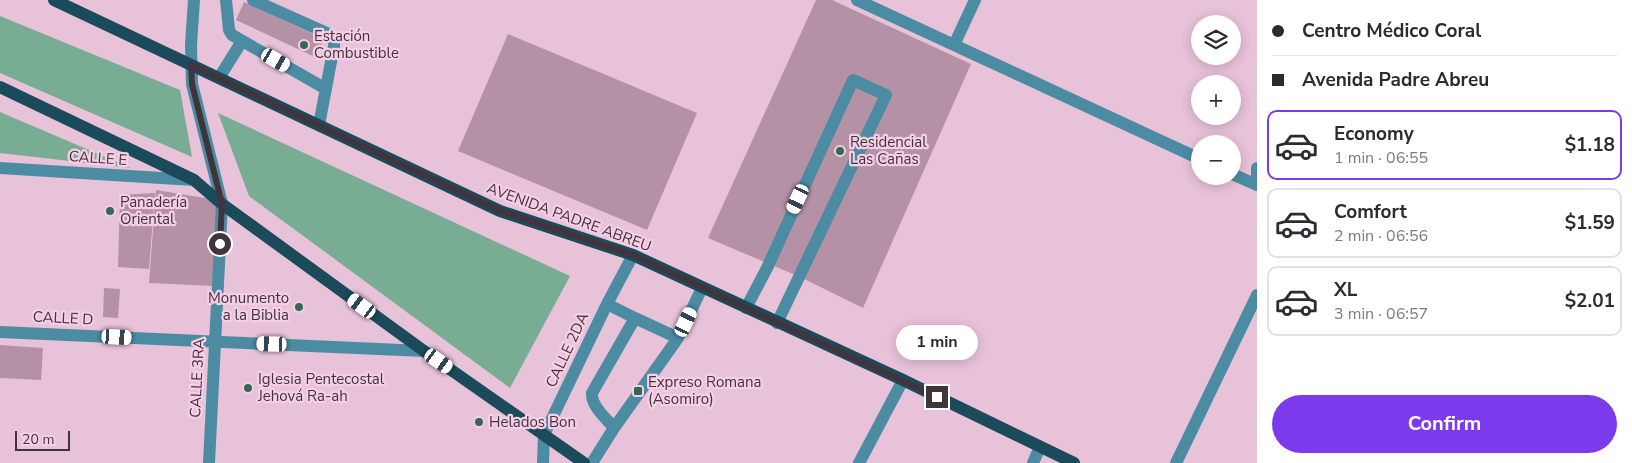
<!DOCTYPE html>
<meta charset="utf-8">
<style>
:root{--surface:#fff;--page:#f2f2f3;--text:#2b2b33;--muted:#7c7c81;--line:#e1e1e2;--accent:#7c3aed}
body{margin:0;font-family:"Nunito Sans",sans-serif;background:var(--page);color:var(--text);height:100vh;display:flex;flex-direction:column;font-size:19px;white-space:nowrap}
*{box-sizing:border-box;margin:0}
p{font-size:16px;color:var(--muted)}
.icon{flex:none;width:28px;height:28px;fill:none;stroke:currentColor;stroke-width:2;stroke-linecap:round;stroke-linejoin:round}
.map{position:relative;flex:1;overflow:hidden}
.drawer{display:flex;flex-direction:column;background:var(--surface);width:375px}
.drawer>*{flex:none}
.top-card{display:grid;align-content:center;height:110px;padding:0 15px;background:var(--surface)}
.buttons{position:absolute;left:1191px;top:15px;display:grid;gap:10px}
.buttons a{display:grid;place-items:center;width:50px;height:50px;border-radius:50%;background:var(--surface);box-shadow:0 2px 12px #0003;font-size:25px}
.scale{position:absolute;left:15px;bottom:12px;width:55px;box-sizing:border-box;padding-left:5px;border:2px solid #42343c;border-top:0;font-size:14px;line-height:18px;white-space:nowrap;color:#42343c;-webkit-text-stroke:4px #f5cfe5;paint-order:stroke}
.end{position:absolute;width:22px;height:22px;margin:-11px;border:6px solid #42343c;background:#fff;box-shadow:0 0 0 2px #fff}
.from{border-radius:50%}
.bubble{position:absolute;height:35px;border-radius:18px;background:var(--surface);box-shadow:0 2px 12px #0003;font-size:16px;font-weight:700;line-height:35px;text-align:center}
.car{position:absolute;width:15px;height:30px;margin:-15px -8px;border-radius:6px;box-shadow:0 0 4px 1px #0007;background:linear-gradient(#fff 24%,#345 0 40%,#fff 0 76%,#345 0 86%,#fff 0)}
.top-card b{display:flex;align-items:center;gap:18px;height:48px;font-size:19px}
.top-card b+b{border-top:1px solid var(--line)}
.top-card i{width:12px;height:12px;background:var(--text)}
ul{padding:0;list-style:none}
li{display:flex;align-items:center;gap:15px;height:70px;margin:0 10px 8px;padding:0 5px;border:2px solid var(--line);border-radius:10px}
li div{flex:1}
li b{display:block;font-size:19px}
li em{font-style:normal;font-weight:700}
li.active{border-color:var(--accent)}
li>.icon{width:45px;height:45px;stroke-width:1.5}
.action{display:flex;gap:10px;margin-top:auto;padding:10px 15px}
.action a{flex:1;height:58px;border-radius:30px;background:var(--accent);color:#fff;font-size:20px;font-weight:700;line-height:58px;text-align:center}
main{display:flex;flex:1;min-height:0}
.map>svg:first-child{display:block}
.green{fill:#79ad93}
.building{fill:#b591a6}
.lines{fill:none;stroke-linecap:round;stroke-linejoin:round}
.minor{stroke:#4b8ca3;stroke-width:12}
.major{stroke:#1b4b5a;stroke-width:12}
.route{stroke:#42343c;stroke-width:6}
.poi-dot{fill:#326950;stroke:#f5cfe5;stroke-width:2}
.labels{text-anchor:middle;stroke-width:4.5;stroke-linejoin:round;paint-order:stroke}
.poi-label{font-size:15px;fill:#42343c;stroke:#f5cfe5;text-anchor:start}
.street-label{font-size:15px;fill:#42343c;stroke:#f5cfe5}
</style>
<main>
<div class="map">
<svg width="1257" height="463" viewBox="0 0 1257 463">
<rect width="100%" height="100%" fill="#e8c2d8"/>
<!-- green -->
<path class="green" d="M0 16 180 90 192 157 0 73Z
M0 112 131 168 0 153Z
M218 113 570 276 510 388 249 196Z"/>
<!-- building -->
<path class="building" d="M816 0H832L971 64 863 308 800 277 708 238Z
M244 2 324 39 315 57 236 20Z
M508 34 697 113 647 230 458 151Z
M156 190 205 198 217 203 214 286 149 283Z
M155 193 149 269 118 267 120 195Z
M104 288 120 289 118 318 103 317Z
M0 345 43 348 41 380 0 378Z"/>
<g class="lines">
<!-- minor -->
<path class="minor" d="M194 0 191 45 192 84 222 204 209 463
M226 0 229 30 232 35 326 89
M253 0 329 34 334 41V46L319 125
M857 0 1200 159
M954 45 975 0
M219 78 242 41
M0 168 194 180
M1232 174 1257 185
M1257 185V168
M607 304 635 318
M746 308 767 268 853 80 886 95 777 323
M0 332 424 351
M614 428C606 418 591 406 592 393L635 318 678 338
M543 463 544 435 607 304 633 255
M592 463 614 428 678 338 702 288
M859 463 903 380
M1033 463 1040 447
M1176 463 1257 295"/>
<!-- major -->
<path class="major" d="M54 0 500 211 633 255 903 380 1074 463
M0 87 194 180 222 204 424 351 584 463"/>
</g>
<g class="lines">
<!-- route -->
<path class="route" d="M220 244 222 204 192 84 191 65 500 211 633 255 937 397"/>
</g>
<!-- markers -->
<g class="poi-dot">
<circle cx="304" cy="45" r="5"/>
<circle cx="840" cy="151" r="5"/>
<circle cx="110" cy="211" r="5"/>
<circle cx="299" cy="307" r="5"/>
<circle cx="248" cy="388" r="5"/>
<rect x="633" y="386" width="10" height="10" rx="2.5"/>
<circle cx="479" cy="422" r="5"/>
</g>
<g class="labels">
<!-- poi labels -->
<g class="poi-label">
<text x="314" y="41">Estación<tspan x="314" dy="17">Combustible</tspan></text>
<text x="850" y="147">Residencial<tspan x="850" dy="17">Las Cañas</tspan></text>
<text x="120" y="207">Panadería<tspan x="120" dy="17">Oriental</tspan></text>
<text x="289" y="303" text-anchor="end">Monumento<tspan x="289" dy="17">a la Biblia</tspan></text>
<text x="258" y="384">Iglesia Pentecostal<tspan x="258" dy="17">Jehová Ra-ah</tspan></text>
<text x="648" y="387">Expreso Romana<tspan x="648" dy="17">(Asomiro)</tspan></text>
<text x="489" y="427">Helados Bon</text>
</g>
<!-- street labels -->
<g class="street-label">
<text transform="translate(98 158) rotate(4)" y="5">CALLE E</text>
<text transform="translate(569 217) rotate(20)" y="5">AVENIDA PADRE ABREU</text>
<text transform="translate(63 318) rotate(3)" y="5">CALLE D</text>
<text transform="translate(567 350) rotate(-65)" y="5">CALLE 2DA</text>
<text transform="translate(197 378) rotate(-87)" y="5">CALLE 3RA</text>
</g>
</g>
</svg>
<div class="buttons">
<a><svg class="icon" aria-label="layers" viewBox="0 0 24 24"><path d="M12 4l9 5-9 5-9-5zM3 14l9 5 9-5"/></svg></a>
<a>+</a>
<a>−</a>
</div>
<div class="scale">20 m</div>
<i class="end from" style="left:220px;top:244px"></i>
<i class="end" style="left:937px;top:397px"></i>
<div class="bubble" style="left:896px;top:325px;width:82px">1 min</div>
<i class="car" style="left:276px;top:60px;rotate:120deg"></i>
<i class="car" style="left:798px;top:199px;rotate:205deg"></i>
<i class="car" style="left:362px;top:306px;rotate:306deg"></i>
<i class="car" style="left:686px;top:322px;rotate:25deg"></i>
<i class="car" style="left:117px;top:337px;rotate:93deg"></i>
<i class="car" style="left:272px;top:344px;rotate:272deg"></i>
<i class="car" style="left:439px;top:361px;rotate:125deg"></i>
</div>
<section class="drawer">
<div class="top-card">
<b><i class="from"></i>Centro Médico Coral</b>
<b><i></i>Avenida Padre Abreu</b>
</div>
<ul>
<li class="active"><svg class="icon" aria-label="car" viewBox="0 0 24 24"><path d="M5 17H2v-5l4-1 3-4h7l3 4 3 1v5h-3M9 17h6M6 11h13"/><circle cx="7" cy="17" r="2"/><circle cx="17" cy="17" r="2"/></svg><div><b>Economy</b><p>1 min · 06:55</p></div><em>$1.18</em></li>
<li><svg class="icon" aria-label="car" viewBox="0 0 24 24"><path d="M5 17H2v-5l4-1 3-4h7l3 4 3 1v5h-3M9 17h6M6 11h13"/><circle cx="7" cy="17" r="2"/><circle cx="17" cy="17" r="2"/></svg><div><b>Comfort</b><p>2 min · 06:56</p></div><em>$1.59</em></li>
<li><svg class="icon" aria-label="car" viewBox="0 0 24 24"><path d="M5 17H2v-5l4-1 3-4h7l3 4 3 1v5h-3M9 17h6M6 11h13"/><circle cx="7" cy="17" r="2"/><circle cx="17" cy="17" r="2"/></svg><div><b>XL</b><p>3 min · 06:57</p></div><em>$2.01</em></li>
</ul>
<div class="action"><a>Confirm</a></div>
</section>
</main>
